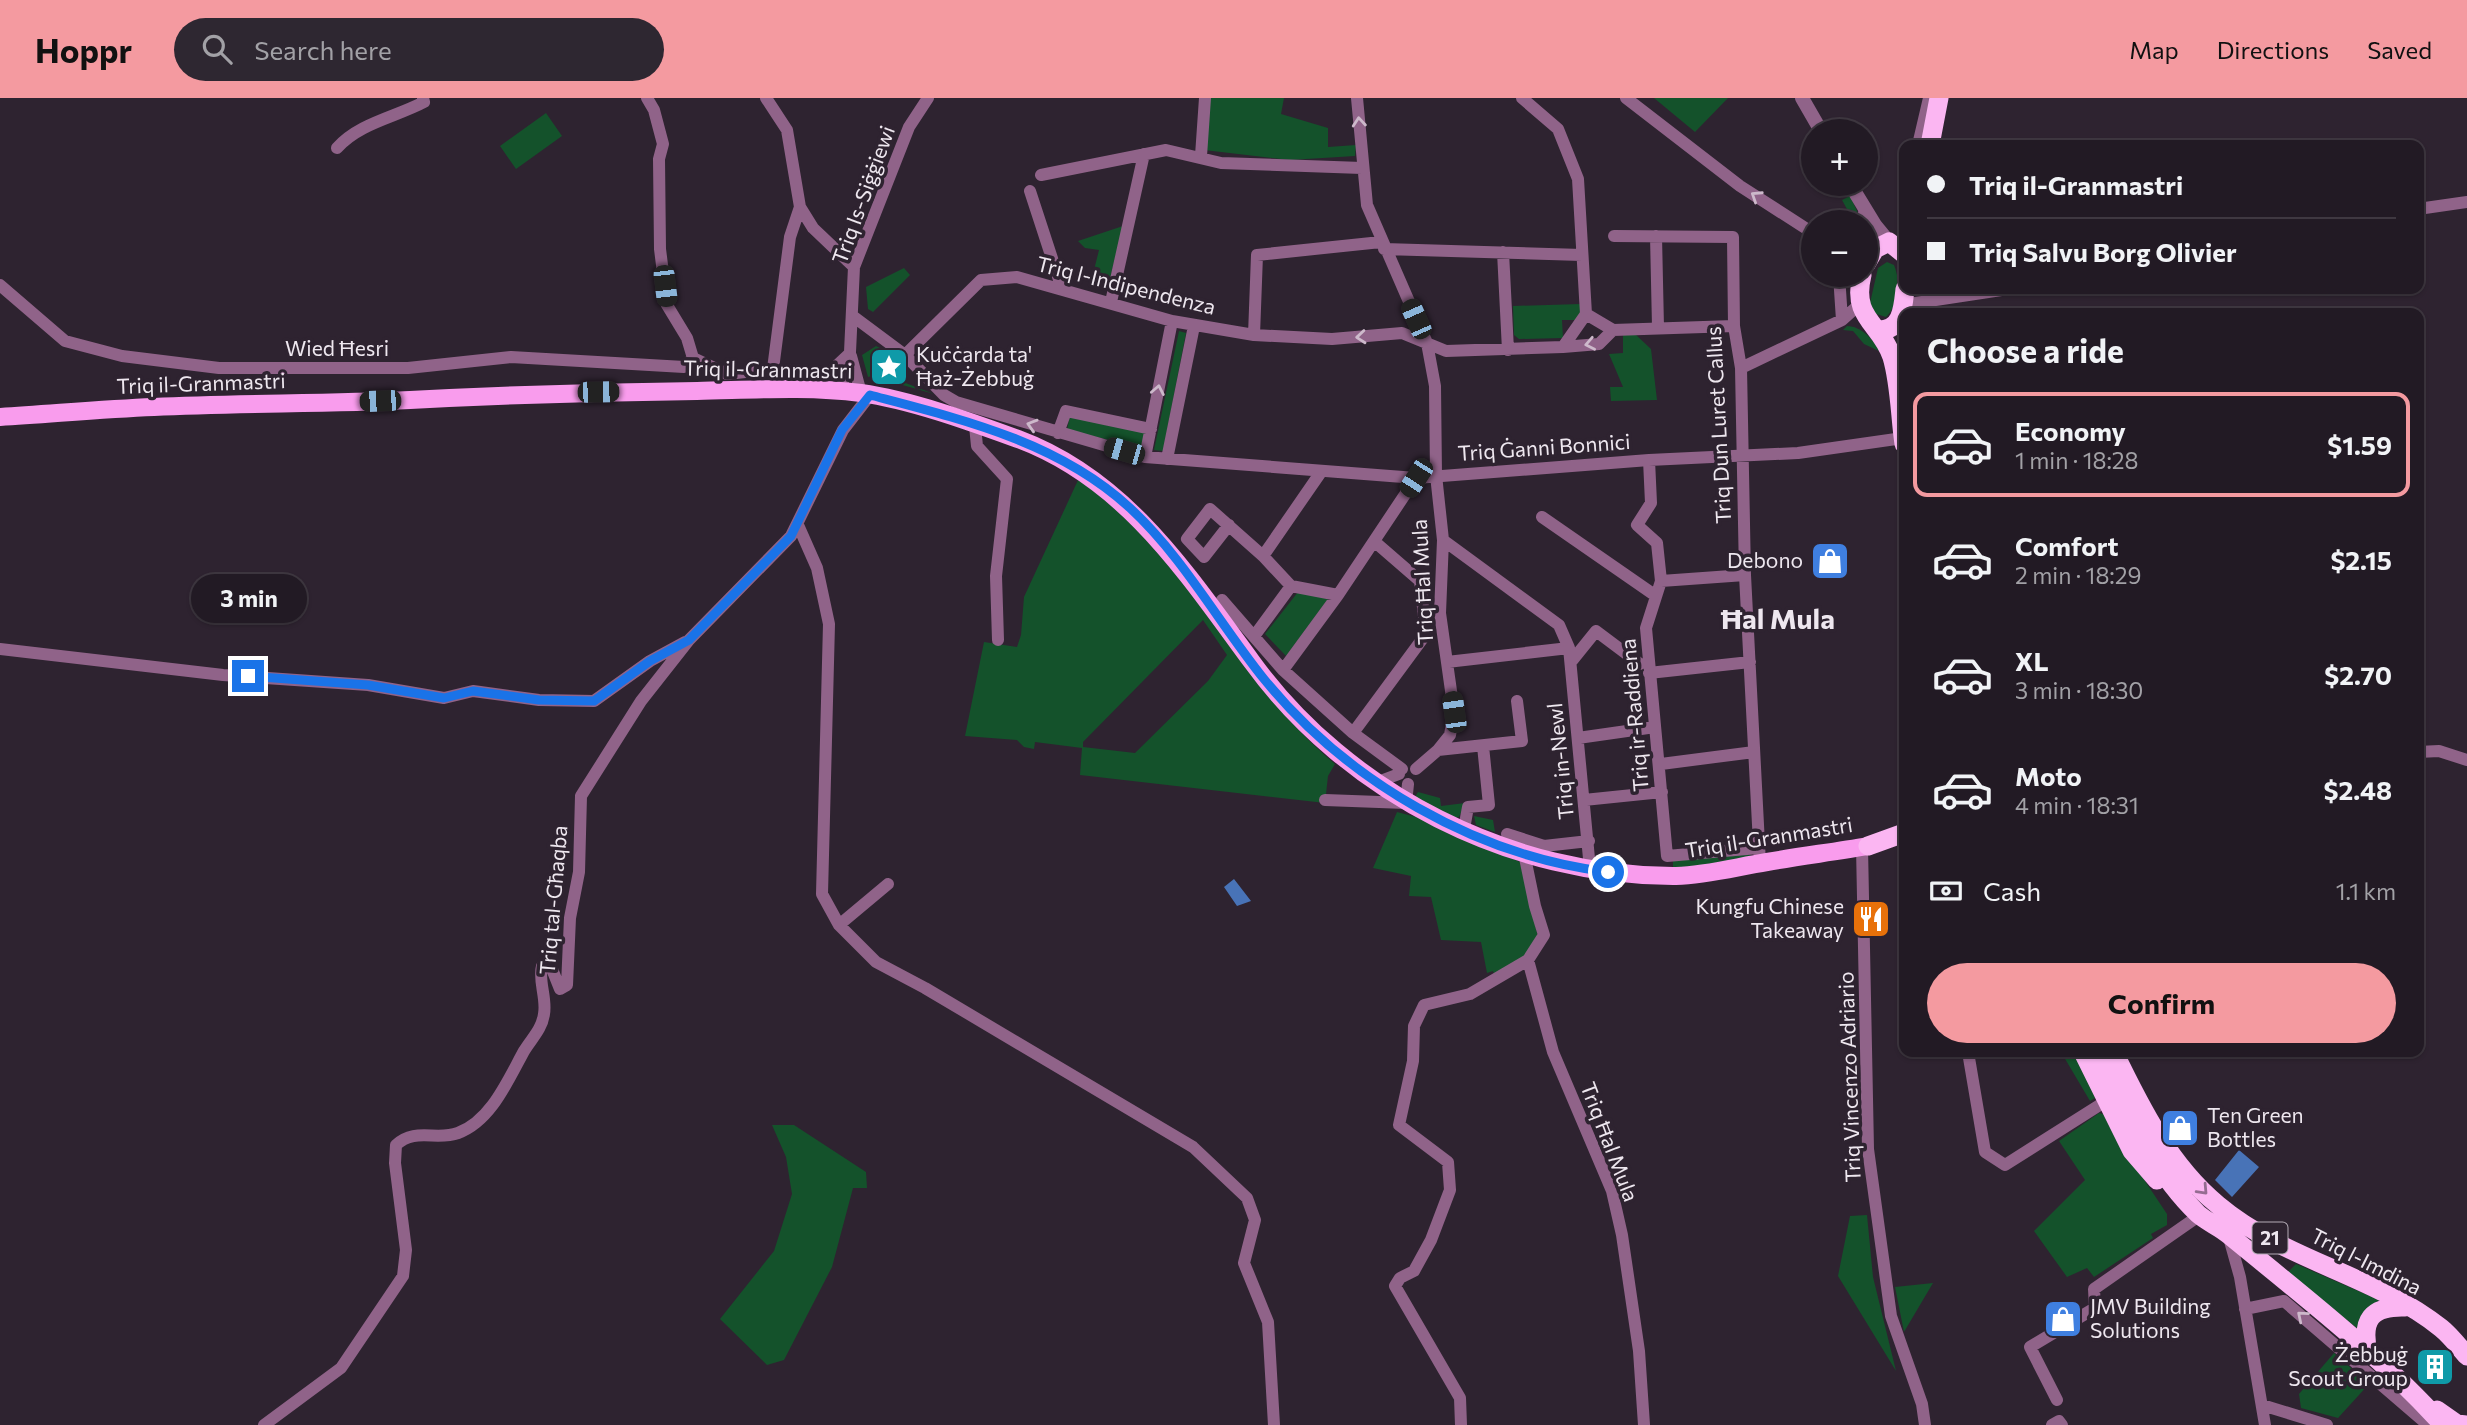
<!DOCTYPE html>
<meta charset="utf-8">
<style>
:root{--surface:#221a24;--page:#2e2731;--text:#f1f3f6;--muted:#a2a1a6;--line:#3f3841;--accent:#f49aa0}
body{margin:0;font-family:Commissioner,sans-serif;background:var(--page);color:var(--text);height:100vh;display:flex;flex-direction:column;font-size:26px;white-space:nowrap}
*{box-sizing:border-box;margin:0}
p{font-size:23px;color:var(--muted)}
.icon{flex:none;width:38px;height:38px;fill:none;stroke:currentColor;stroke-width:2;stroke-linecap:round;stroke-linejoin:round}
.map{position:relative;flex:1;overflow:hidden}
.drawer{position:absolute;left:1899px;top:210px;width:525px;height:749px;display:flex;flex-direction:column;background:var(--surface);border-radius:14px;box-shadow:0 2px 5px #0004,0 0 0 2px var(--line)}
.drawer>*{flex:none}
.hud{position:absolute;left:1899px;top:42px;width:525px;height:154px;border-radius:14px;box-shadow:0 2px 5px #0004,0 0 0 2px var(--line);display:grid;align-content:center;height:154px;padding:0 28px;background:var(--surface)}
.tools{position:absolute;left:1801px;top:21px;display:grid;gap:14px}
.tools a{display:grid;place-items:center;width:77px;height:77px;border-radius:50%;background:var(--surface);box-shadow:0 2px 5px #0004,0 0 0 2px var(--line);font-size:35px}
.end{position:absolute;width:32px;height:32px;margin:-16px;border:9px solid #1a73e8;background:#fff;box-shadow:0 0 0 4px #fff}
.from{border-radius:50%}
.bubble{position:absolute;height:49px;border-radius:24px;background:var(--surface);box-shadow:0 2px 5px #0004,0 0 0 2px var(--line);font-size:23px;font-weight:700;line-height:49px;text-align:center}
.car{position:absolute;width:21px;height:42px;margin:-21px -10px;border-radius:9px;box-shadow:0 0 5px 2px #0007;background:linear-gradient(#222 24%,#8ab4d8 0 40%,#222 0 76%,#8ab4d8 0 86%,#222 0)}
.hud b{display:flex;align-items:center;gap:24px;height:66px;font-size:26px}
.hud b+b{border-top:2px solid var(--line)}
.hud i{width:18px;height:18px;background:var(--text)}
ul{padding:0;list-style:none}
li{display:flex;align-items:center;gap:21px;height:105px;margin:0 14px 10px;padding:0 14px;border:4px solid transparent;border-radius:14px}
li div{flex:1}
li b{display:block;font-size:26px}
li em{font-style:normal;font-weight:700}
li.selected{border-color:var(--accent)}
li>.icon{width:63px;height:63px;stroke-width:1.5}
h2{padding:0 28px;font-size:32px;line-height:84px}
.pay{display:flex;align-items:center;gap:18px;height:77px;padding:0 28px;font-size:26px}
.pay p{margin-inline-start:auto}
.primary-button{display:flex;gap:14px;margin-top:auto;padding:14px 28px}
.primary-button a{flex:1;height:80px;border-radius:42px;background:var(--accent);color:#111;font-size:28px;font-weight:700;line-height:80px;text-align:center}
header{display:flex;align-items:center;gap:42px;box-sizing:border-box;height:98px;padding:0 35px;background:var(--accent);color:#111}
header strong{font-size:33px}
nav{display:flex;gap:38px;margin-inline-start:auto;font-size:24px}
.search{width:490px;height:63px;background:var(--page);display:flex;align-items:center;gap:18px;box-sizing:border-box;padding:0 24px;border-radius:38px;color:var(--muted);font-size:26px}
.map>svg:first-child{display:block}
.green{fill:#14522b;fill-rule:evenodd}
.water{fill:#4873b7}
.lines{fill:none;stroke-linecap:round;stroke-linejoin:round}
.minor{stroke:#906389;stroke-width:12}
.tertiary{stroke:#906389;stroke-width:14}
.primary{stroke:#f99ced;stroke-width:18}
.trunk{stroke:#fbb6f2;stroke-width:19}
.oneway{stroke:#cdb9cb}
.oneway2{stroke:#946c91}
.route{stroke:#1a73e8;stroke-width:9}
.labels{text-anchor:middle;stroke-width:7;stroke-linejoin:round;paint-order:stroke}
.shield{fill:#2e2330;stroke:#b4acb6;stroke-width:2}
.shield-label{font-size:19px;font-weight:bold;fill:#eee7ef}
.street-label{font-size:21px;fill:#eee7ef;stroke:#2e2330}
.poi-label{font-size:21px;fill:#eee7ef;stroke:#2e2330;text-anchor:start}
.district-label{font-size:28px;font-weight:bold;fill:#eee7ef;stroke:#2e2330}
</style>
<header>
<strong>Hoppr</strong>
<div class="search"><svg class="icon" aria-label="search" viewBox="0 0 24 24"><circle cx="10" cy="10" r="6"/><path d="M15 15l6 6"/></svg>Search here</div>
<nav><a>Map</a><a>Directions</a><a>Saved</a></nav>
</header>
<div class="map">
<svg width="2467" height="1327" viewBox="0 0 2467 1327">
<rect width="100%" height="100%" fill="#2e2330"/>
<!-- green -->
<path class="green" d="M1207 0H1284L1281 16 1328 30V49L1356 47 1355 58 1290 62 1204 52Z
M1654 0H1728L1695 34Z
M546 15 562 38 516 71 500 48Z
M1850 98 1862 124H1854L1842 102Z
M1123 128 1108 188 1101 191 1095 190 1097 181 1092 180 1099 152 1085 150 1078 143Z
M1887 164 1894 167C1901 183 1899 207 1886 219L1873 215 1870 205 1878 170Z
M904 170 910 177 873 214 868 211 866 189Z
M1580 206 1581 216 1576 222H1562L1563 240 1519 241 1514 237 1513 208Z
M1847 228C1861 228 1874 242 1881 254L1864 246 1853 233 1843 232Z
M1179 233 1186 235 1163 353 1154 352Z
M1623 236H1635L1651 251 1657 302 1611 303 1610 289H1623L1609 256 1623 255Z
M876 248 880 250 879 270 885 277 934 296 885 282 879 276 868 279 862 257Z
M1070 317 1146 335 1143 350 1067 332Z
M1079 380C1114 405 1149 438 1176 472 1228 538 1270 612 1335 666L1328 678 1325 705 1080 677 1082 650 1035 644 1034 651 1024 649 1017 642 965 638 984 544 1017 549 1021 537 1024 499ZM1203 522 1227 557 1208 583 1135 655 1083 649V644Z
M1298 494 1328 501 1286 558 1265 536Z
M1418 694 1440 700 1441 708 1465 705 1459 719 1454 720 1415 699Z
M1397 714 1416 719 1520 764 1538 839 1524 859 1495 879 1493 873 1487 875 1481 844 1441 842 1431 799 1409 798 1411 778 1373 770Z
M1474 718 1493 722 1495 734 1476 727Z
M1749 756 1753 760 1750 763 1673 770V763Z
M2061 954H2078L2095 1000 2090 1003Z
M2099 1015 2107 1017 2139 1074 2167 1116V1127L2151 1136 2153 1140 2094 1179 2087 1170 2067 1179 2034 1133 2085 1082 2059 1043Z
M772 1027H794L866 1074 867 1090H853L832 1169 784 1262 767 1267 720 1221 774 1153 792 1096 786 1059Z
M1867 1117 1873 1179 1896 1273 1838 1178 1850 1118Z
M2296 1166 2379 1202 2362 1216 2358 1231 2288 1174Z
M1933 1185 1904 1234 1895 1189Z
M2334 1255 2369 1286 2338 1320 2301 1310 2299 1296Z"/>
<!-- water -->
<path class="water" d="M1234 781 1251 803 1237 808 1224 789Z
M2239 1052 2259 1069 2232 1099 2215 1082Z"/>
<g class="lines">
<!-- minor -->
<path class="minor" d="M647 0 654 12 663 46 659 61 660 151 667 207 687 240 693 260
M766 0 787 32 800 109 813 130 854 169
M1357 0 1367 107 1427 245 1435 288 1436 377 1443 442 1440 515 1454 614 1450 637 1438 652 1416 671
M1522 0 1558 31 1578 81 1586 216
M1626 0 1740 88 1813 135
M1918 47 1929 0
M337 50C359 25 396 19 424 4L423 0
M1201 58 1205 0
M1041 77 1166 52 1221 65 1362 70
M1030 93 1062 191
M2418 111 2467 104
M1614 138 1733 139 1734 228 1741 270 1745 477 1760 765
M1656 138 1658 229
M1384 151 1582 157
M1503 154 1508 252
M1839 177 1842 222
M0 187 65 243 122 258 219 270H408L511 259 684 269 693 260
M1111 204 1144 56
M1909 206 2008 191
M854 219 905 257 944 297 956 304 1145 359 1416 380 1649 362 1798 355 1903 340
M1254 237 1257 157 1381 144
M1563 249 1599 246 1613 232
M905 257 981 182 1017 179 1172 223 1254 237 1332 241 1402 235 1446 253 1563 249 1586 216 1613 232 1734 228
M851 258 861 295
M693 260 727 276 773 271 818 276 831 273 848 257
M1741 270 1842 222 1861 205
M773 271 790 139 800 109
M841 293 850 254 854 169 909 29 928 0
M975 328 977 348 1007 381 996 478 998 542
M1058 335 1066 313 1151 331
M1145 359 1172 223
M1167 361 1194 228
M1649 362 1651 405 1637 427 1657 445 1661 483 1646 530 1667 758 1758 750
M1542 419 1656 498
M798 427 817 470 829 526 822 796 839 827 876 864 925 890 1193 1049 1247 1100 1255 1122 1244 1165 1268 1224 1274 1327
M1229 427 1204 459 1187 441 1210 411 1263 458 1291 488 1338 497
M1443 442 1559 527 1569 550 1590 771
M1263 458 1321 374
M1661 483 1745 477
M1222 502 1283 572 1353 635 1402 671
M1255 537 1291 488
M0 551 223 577 368 587 444 600 473 593 539 602 594 603 650 563 685 544
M1447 564 1569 550
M1571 564 1596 533 1640 566
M1283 572 1338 497 1416 380
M1649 575 1750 564
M1353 635 1426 536 1420 483 1375 444
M1578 640 1655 629
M1438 652 1522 643 1517 603
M2418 654 2439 653 2467 662
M1661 666 1754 654
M1375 685 1399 676
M1325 702 1406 705 1408 686
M1584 702 1662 694
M1464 731 1468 709 1489 707 1483 648
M1507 736 1544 748 1589 743
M1862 749 1868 1051 1891 1218 1922 1306 1925 1327
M839 827 888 786
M1528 862 1553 954 1612 1093 1622 1137 1639 1253 1644 1327
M1968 954 1985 1054 2005 1067 2106 1003
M2228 1136 2240 1179 2265 1327
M2245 1211 2284 1203 2428 1327
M2057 1302 2030 1249 2095 1210 2094 1191 2200 1117
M2262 1307 2327 1327
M264 1327 341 1270 403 1178 406 1152 395 1065 396 1047C415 1029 436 1043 458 1035 491 1023 508 982 524 953 532 940 542 931 544 916 547 900 538 883 542 868L547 866 552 871 560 891 567 887 570 820 579 774 581 698 641 603 689 542 791 438 843 332 870 297
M1461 1327 1460 1300 1395 1188 1400 1180 1414 1173 1431 1142 1450 1092 1448 1064 1399 1027 1413 963 1414 928 1424 907 1470 896 1528 862 1544 837 1535 808 1524 755
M2052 1327 2059 1323 2062 1327"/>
<!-- tertiary -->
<path class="tertiary" d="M1802 0 1821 33
M1850 86 1875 127 1889 144
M1865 115 1868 159"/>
<!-- primary -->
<path class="primary" d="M0 319C51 316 102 311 154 309 239 305 325 306 410 302 506 297 601 294 697 293 751 292 807 288 861 295 911 302 971 324 1018 341 1126 381 1187 476 1252 564 1348 696 1512 779 1676 778 1707 777 1736 769 1767 764 1800 758 1834 754 1868 748"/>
<!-- trunk -->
<path class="trunk" d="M1930 47 1939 0
M1866 166 1875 151 1889 144 1904 156
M1862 177C1851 221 1881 225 1892 259 1900 286 1900 318 1904 346
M1878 232C1902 233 1903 210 1905 191
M1868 748 1904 735
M2083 954 2132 1053 2157 1082
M2098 954C2126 1010 2152 1072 2198 1116 2207 1124 2220 1129 2229 1137 2302 1197 2380 1257 2443 1327
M2114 954C2140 1008 2170 1068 2218 1107 2283 1162 2375 1177 2441 1230 2451 1238 2459 1249 2467 1258
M2368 1254C2361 1222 2371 1208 2405 1209
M2437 1312 2457 1326 2467 1327"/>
</g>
<!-- one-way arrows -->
<defs><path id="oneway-chevron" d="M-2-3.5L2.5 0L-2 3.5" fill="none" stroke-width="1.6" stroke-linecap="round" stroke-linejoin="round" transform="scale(1.75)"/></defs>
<g class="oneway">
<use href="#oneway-chevron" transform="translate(1359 24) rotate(-95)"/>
<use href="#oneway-chevron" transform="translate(1756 98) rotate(-147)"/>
<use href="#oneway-chevron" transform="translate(1361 239) rotate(175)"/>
<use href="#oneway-chevron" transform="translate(1590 246) rotate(169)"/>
<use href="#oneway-chevron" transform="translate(1158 292) rotate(-79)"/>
<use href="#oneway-chevron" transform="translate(1032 327) rotate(-163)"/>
<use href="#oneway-chevron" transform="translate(2302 1218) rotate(-140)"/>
</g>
<use class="oneway2" href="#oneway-chevron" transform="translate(2203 1092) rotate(47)"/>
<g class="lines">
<!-- route -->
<path class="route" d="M248 578 368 587 444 600 473 593 539 602 594 603 650 563 689 542 791 438 842 332 870 297C961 321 1059 344 1130 410 1183 459 1219 525 1264 581 1347 683 1476 758 1608 774"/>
</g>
<!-- icons -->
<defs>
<symbol id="sight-square" viewBox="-11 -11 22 22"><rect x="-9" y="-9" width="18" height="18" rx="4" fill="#0f9aa8" stroke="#2e2330"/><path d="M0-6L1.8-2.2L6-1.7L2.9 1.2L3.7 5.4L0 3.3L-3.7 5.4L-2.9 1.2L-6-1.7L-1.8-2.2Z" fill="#fff"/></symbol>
<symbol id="shop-square" viewBox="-11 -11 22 22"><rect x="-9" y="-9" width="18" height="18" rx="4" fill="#3f7fe0" stroke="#2e2330"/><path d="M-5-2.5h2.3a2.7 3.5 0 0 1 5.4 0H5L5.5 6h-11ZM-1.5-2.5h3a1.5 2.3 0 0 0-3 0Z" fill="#fff"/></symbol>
<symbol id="restaurant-square" viewBox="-11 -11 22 22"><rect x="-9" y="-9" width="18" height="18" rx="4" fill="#e8710a" stroke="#2e2330"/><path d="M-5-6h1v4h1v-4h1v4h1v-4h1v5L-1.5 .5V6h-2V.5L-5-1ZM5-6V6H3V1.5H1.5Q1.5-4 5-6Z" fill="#fff"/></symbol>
<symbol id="building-square" viewBox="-11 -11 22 22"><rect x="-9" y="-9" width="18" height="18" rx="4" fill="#0f9aa8" stroke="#2e2330"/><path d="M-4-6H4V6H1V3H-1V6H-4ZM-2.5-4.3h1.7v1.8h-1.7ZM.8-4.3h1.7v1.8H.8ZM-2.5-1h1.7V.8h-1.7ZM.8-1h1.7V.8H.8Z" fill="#fff"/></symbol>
</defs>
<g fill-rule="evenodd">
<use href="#sight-square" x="867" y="247" width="44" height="44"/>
<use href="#shop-square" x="1808" y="441" width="44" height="44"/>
<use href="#restaurant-square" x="1849" y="799" width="44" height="44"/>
<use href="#shop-square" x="2158" y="1008" width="44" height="44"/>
<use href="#shop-square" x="2041" y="1199" width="44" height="44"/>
<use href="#building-square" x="2413" y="1247" width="44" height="44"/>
</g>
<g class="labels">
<!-- shield labels -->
<rect class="shield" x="2252.5" y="1124.5" width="35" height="31" rx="5"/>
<g class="shield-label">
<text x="2270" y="1147">21</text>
</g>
<!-- street labels -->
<g class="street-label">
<text transform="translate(864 97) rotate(-70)" y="7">Triq Is-Siġġiewi</text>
<text transform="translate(1126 188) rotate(14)" y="7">Triq l-Indipendenza</text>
<text x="337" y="258">Wied Ħesri</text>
<text transform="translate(768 272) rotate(1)" y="7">Triq il-Granmastri</text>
<text transform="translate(201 286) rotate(-2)" y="7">Triq il-Granmastri</text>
<text transform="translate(1719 327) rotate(-93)" y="7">Triq Dun Luret Callus</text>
<text transform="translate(1544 350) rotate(-4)" y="7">Triq Ġanni Bonnici</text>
<text transform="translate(1423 484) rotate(-93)" y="7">Triq Ħal Mula</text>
<text transform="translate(1635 617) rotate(-95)" y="7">Triq ir-Raddiena</text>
<text transform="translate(1561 663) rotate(-96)" y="7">Triq in-Newl</text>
<text transform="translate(1769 740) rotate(-9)" y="7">Triq il-Granmastri</text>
<text transform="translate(554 802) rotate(-85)" y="7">Triq tal-Għaqba</text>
<text transform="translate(1850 979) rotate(-92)" y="7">Triq Vincenzo Adriario</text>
<text transform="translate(1609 1044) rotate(69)" y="7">Triq Ħal Mula</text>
<text transform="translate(2366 1164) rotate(27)" y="7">Triq l-Imdina</text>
</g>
<!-- poi labels -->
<g class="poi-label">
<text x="916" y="264">Kuċċarda ta'<tspan x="916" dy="24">Ħaż-Żebbuġ</tspan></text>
<text x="1803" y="470" text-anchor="end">Debono</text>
<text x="1844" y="816" text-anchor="end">Kungfu Chinese<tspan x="1844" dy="24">Takeaway</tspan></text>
<text x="2207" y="1025">Ten Green<tspan x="2207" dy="24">Bottles</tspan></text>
<text x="2090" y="1216">JMV Building<tspan x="2090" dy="24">Solutions</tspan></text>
<text x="2408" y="1264" text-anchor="end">Żebbuġ<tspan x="2408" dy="24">Scout Group</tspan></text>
</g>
<!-- district labels -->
<g class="district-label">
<text x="1778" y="531">Ħal Mula</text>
</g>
</g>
</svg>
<div class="tools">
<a>+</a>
<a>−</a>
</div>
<i class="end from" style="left:1608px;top:774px"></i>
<i class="end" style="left:248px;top:578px"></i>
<div class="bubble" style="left:191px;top:476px;width:116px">3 min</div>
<i class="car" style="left:665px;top:188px;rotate:173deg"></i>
<i class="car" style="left:1416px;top:221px;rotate:336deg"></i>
<i class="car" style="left:598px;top:294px;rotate:89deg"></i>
<i class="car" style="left:380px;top:303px;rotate:268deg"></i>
<i class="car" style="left:1124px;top:353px;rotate:286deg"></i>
<i class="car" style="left:1416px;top:380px;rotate:213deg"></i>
<i class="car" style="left:1454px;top:614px;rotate:352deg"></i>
<div class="hud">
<b><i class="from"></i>Triq il-Granmastri</b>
<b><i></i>Triq Salvu Borg Olivier</b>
</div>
<section class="drawer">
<h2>Choose a ride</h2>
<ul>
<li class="selected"><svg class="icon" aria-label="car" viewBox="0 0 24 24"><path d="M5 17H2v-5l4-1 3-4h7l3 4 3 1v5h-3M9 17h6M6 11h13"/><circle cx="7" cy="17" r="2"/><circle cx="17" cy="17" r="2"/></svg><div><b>Economy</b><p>1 min · 18:28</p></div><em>$1.59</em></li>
<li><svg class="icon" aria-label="car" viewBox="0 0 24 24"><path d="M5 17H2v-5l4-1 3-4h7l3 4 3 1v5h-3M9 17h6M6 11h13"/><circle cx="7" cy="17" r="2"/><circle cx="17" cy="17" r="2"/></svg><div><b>Comfort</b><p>2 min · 18:29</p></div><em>$2.15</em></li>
<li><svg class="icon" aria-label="car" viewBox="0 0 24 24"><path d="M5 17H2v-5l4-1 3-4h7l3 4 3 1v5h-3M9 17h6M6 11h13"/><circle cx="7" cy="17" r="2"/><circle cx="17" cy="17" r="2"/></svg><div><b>XL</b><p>3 min · 18:30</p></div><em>$2.70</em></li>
<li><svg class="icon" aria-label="car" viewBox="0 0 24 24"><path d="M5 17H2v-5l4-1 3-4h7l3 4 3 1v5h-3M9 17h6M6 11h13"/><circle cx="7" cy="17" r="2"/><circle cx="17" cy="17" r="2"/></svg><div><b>Moto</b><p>4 min · 18:31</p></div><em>$2.48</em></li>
</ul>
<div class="pay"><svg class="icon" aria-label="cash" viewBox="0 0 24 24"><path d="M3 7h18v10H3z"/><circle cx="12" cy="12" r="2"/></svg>Cash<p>1.1 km</p></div>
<div class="primary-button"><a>Confirm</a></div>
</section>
</div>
